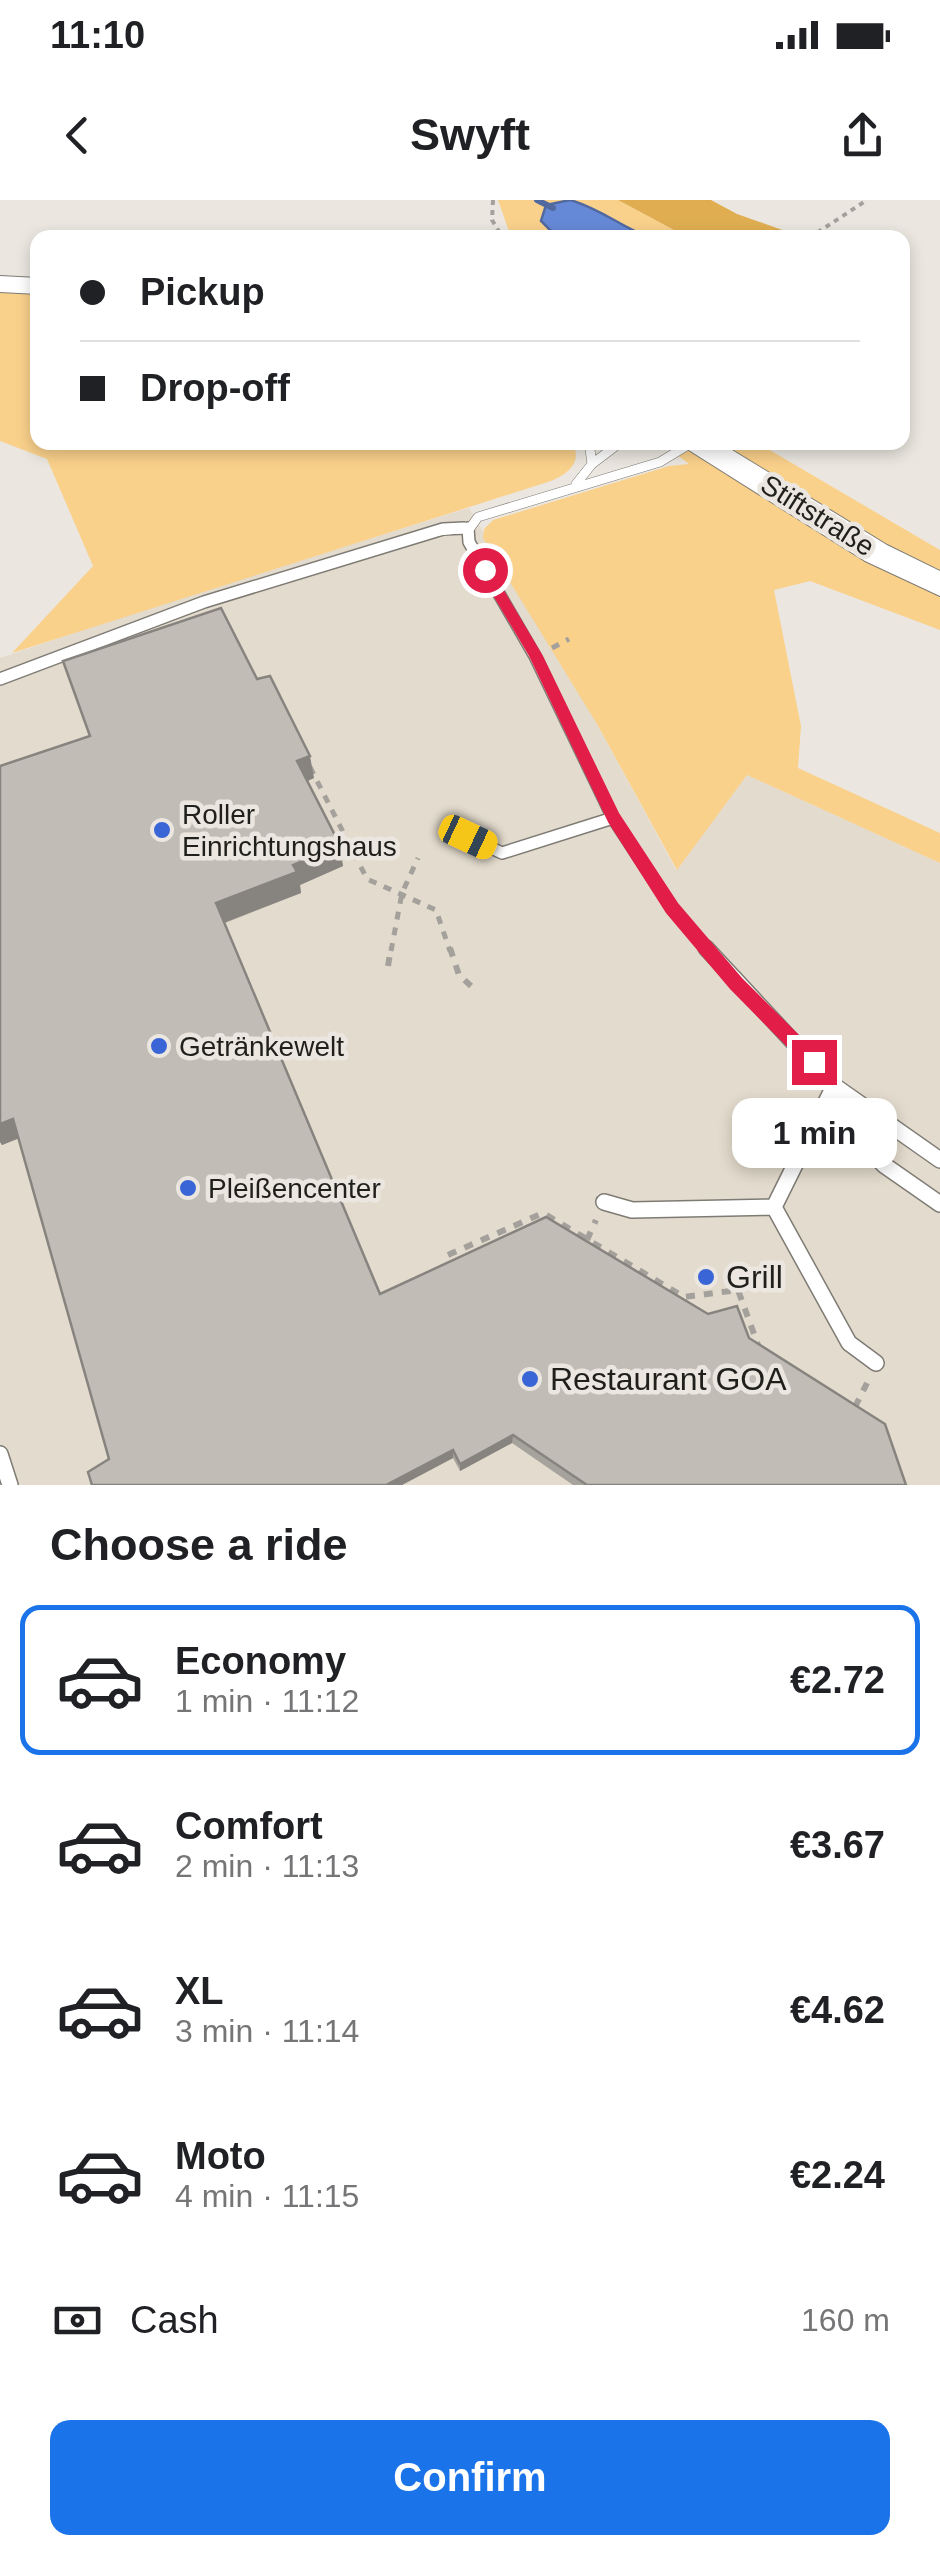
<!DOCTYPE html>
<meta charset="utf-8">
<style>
:root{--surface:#fff;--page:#f2f2f2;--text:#202124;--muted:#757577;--line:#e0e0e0;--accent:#1a73e8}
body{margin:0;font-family:Helvetica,sans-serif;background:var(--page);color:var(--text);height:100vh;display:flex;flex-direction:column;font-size:38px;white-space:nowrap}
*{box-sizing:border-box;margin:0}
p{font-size:32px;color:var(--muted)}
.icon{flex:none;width:55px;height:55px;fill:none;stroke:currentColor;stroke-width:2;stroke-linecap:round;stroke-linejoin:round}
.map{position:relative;height:1285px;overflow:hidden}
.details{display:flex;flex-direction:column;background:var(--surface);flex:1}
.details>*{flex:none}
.top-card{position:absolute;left:30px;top:30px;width:880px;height:220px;border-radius:20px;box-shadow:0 5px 15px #0003;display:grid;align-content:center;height:220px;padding:0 50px;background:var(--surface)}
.end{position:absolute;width:45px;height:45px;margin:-22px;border:12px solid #e11d48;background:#fff;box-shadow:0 0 0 5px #fff}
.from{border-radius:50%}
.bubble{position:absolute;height:70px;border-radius:20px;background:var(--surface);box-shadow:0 5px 15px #0003;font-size:32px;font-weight:700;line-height:70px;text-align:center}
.car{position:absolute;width:30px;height:60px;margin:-30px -15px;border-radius:12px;box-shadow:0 0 8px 2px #0007;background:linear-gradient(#f5c518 24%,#345 0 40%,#f5c518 0 76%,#345 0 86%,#f5c518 0)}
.top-card b{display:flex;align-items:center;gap:35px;height:95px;font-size:38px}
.top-card b+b{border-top:2px solid var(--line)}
.top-card i{width:25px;height:25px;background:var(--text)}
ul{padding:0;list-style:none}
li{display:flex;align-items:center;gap:30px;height:150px;margin:0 20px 15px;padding:0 30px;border:5px solid transparent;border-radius:20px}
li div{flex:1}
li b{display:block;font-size:38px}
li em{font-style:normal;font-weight:700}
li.current{border-color:var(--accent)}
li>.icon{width:90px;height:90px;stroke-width:1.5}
h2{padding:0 50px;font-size:45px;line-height:120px}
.pay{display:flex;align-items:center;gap:25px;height:110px;padding:0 50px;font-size:38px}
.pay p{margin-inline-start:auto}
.action{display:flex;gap:20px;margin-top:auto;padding:20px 50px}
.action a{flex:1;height:115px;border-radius:20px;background:var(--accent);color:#fff;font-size:40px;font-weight:700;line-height:115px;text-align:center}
.status{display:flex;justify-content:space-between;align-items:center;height:70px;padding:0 50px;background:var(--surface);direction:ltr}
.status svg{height:28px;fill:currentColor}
header{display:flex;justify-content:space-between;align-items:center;height:130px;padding:0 50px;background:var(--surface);font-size:45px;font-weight:700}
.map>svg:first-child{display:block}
.built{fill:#e3dbcd}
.green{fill:#fad18b}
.forest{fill:#e0ae51}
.water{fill:#6689d7;stroke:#51699f;stroke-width:2.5}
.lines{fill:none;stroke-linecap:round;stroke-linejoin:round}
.stream{stroke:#51699f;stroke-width:6}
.lane-far2-casing{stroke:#7e7b74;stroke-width:10}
.lane-far1-casing{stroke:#7e7b74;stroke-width:14}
.lane-casing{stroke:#7e7b74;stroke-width:18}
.secondary-casing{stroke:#7e7b74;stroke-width:2}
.path-far2{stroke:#a4a19c;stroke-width:4;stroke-dasharray:5 5;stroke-linecap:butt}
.path-far1{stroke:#a4a19c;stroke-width:5;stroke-dasharray:8 8;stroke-linecap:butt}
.path{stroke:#a4a19c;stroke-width:6;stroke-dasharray:9 9;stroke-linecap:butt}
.lane-far2{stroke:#fff;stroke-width:9}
.lane-far1{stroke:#fff;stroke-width:11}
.lane{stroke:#fff;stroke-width:15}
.secondary{fill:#fff;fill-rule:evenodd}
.wall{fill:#a6a39d}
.shaded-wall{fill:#87847f}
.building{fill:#c1bdb6;stroke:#87847f;stroke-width:2.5}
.route{fill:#e11d48}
.poi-dot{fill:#3965d6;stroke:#ebe7e0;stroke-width:4}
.labels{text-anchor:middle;stroke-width:9;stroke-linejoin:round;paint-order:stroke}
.street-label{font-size:28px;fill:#201f1c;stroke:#ebe7e0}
.poi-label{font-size:28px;fill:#201f1c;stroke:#ebe7e0;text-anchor:start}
.near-poi-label{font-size:32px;fill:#201f1c;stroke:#ebe7e0;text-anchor:start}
</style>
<div class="status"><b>11:10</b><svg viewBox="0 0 49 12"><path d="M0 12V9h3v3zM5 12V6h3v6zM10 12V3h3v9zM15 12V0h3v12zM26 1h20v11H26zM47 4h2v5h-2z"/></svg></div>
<header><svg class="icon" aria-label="back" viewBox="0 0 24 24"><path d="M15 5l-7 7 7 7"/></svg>Swyft<svg class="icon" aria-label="share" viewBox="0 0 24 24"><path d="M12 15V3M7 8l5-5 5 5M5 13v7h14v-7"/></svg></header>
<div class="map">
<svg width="940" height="1285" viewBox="0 0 940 1285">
<rect width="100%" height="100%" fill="#ebe7e0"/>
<!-- built -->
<path class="built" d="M469 308 597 524 676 670 747 575 940 663V1285H0V458L197 392Z"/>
<!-- green -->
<path class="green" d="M498 0H618L687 37H511Z
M0 91 37 93 38 242H572C583 262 569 273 551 281L12 453 93 366 47 259 0 241Z
M756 242 940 350V430L810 381 774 390 801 526 798 568 940 633V663L747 575 677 670 597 524 483 338 484 329 493 320 669 266 689 264 661 243Z"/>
<!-- forest -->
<path class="forest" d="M618 0H711L737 14 802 37H687Z"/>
<!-- water -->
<path class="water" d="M570 0C599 8 620 26 648 37H557L541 21 546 5Z"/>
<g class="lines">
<!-- stream -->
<path class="stream" d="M537 0 553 8"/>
<defs>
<path id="lane-far2" d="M592 264 621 242
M576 284 592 264 589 242
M438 331 468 328
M468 331 478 317 660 262 693 242"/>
<path id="lane-far1" d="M468 328 469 342 535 456 613 618 672 708 708 751
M0 479 204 402 443 329 464 328
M468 637 502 653 613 618"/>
<path id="lane" d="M706 748 834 886 863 943 884 965 940 1004
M836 887 940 960
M604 1002 632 1010 774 1007 834 886
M774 1007 849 1143 876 1163
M0 1254 10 1285"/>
<path id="secondary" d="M0 76 38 78V94L0 92Z
M683 242H719L887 345 940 371V396L865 361 687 249Z"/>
</defs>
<!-- lane-far2 casing -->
<use href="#lane-far2" class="lane-far2-casing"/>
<!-- lane-far1 casing -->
<use href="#lane-far1" class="lane-far1-casing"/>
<!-- lane casing -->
<use href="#lane" class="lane-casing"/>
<!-- secondary casing -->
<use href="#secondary" class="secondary-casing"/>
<!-- path-far2 -->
<path class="path-far2" d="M493 0 492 20 503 38
M809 38 867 0"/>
<!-- path-far1 -->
<path class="path-far1" d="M552 448 569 439
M310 567 367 679 436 710 450 751
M391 751 402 693 418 658"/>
<!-- path -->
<path class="path" d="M450 748 459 775 471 786
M388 766 391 748
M587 1040 596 1020
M448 1055 543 1013 684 1097 738 1090 758 1145
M855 1207 867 1183"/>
<!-- lane-far2 -->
<use href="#lane-far2" class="lane-far2"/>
<!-- lane-far1 -->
<use href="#lane-far1" class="lane-far1"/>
<!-- lane -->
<use href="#lane" class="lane"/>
<!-- secondary -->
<use href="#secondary" class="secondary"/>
</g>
<!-- wall -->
<path class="wall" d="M257 479 314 578 308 581 343 666 300 685 301 693 225 723 380 1094 749 1138 906 1285H573L512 1243 460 1271 453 1258 402 1285H92L109 1259 19 938 2 945 0 942V566Z"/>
<!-- shaded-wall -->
<path class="shaded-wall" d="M310 556 314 578 302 583 297 561Z
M340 645 343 666 300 685 301 693 223 723 216 703 293 665Z
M13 919 27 935 2 945 0 942V924Z
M513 1235 512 1243 460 1271V1264Z
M453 1250V1258L402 1285H386Z"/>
<!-- building -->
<path class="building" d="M221 408 257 479 270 476 310 556 297 561 340 645 293 665 297 672 216 703 380 1094 546 1017 708 1114 737 1106 749 1138 885 1224 906 1285H587L513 1235 460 1264 453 1250 386 1285H92L88 1272 109 1259 13 919 0 924V566L90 536 63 461Z"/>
<!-- route -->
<path class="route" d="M480 367H490L543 456 619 613 678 703 742 778 820 856V868H808L730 789 666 713 608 622 529 456 478 370Z"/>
<!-- markers -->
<g class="poi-dot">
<circle cx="162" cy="630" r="10"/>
<circle cx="159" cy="846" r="10"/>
<circle cx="188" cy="988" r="10"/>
<circle cx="706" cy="1077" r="10"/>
<circle cx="530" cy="1179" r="10"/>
</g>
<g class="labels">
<!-- street labels -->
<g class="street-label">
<text transform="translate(818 315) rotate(32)" y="10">Stiftstraße</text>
</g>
<!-- poi labels -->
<g class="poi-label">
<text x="182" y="624">Roller<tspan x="182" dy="32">Einrichtungshaus</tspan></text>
<text x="179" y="856">Getränkewelt</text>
<text x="208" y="998">Pleißencenter</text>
</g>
<!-- near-poi labels -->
<g class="near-poi-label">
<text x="726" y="1088">Grill</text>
<text x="550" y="1190">Restaurant GOA</text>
</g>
</g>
</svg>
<i class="end from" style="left:485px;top:370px"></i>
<i class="end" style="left:814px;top:862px"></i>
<div class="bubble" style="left:732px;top:898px;width:165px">1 min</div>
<i class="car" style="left:468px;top:637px;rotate:115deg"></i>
<div class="top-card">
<b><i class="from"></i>Pickup</b>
<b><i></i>Drop-off</b>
</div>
</div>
<section class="details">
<h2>Choose a ride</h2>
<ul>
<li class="current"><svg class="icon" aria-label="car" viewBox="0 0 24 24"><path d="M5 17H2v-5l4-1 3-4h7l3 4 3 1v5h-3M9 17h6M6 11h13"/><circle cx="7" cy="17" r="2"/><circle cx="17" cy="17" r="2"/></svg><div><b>Economy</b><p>1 min · 11:12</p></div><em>€2.72</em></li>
<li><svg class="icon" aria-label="car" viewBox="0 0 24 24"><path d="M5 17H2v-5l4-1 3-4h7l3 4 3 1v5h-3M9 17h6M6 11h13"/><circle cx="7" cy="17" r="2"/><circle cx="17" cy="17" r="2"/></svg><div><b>Comfort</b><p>2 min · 11:13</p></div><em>€3.67</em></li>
<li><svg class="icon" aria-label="car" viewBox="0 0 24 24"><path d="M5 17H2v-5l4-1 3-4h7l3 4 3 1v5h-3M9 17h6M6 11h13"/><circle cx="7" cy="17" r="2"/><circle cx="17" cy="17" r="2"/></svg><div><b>XL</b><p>3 min · 11:14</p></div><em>€4.62</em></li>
<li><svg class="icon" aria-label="car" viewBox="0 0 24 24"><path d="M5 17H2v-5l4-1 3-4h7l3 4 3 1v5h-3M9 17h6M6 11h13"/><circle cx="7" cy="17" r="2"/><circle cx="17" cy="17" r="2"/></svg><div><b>Moto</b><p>4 min · 11:15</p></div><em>€2.24</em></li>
</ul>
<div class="pay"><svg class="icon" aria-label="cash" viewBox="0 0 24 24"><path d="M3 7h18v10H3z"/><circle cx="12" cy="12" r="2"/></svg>Cash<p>160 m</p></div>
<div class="action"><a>Confirm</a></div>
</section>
